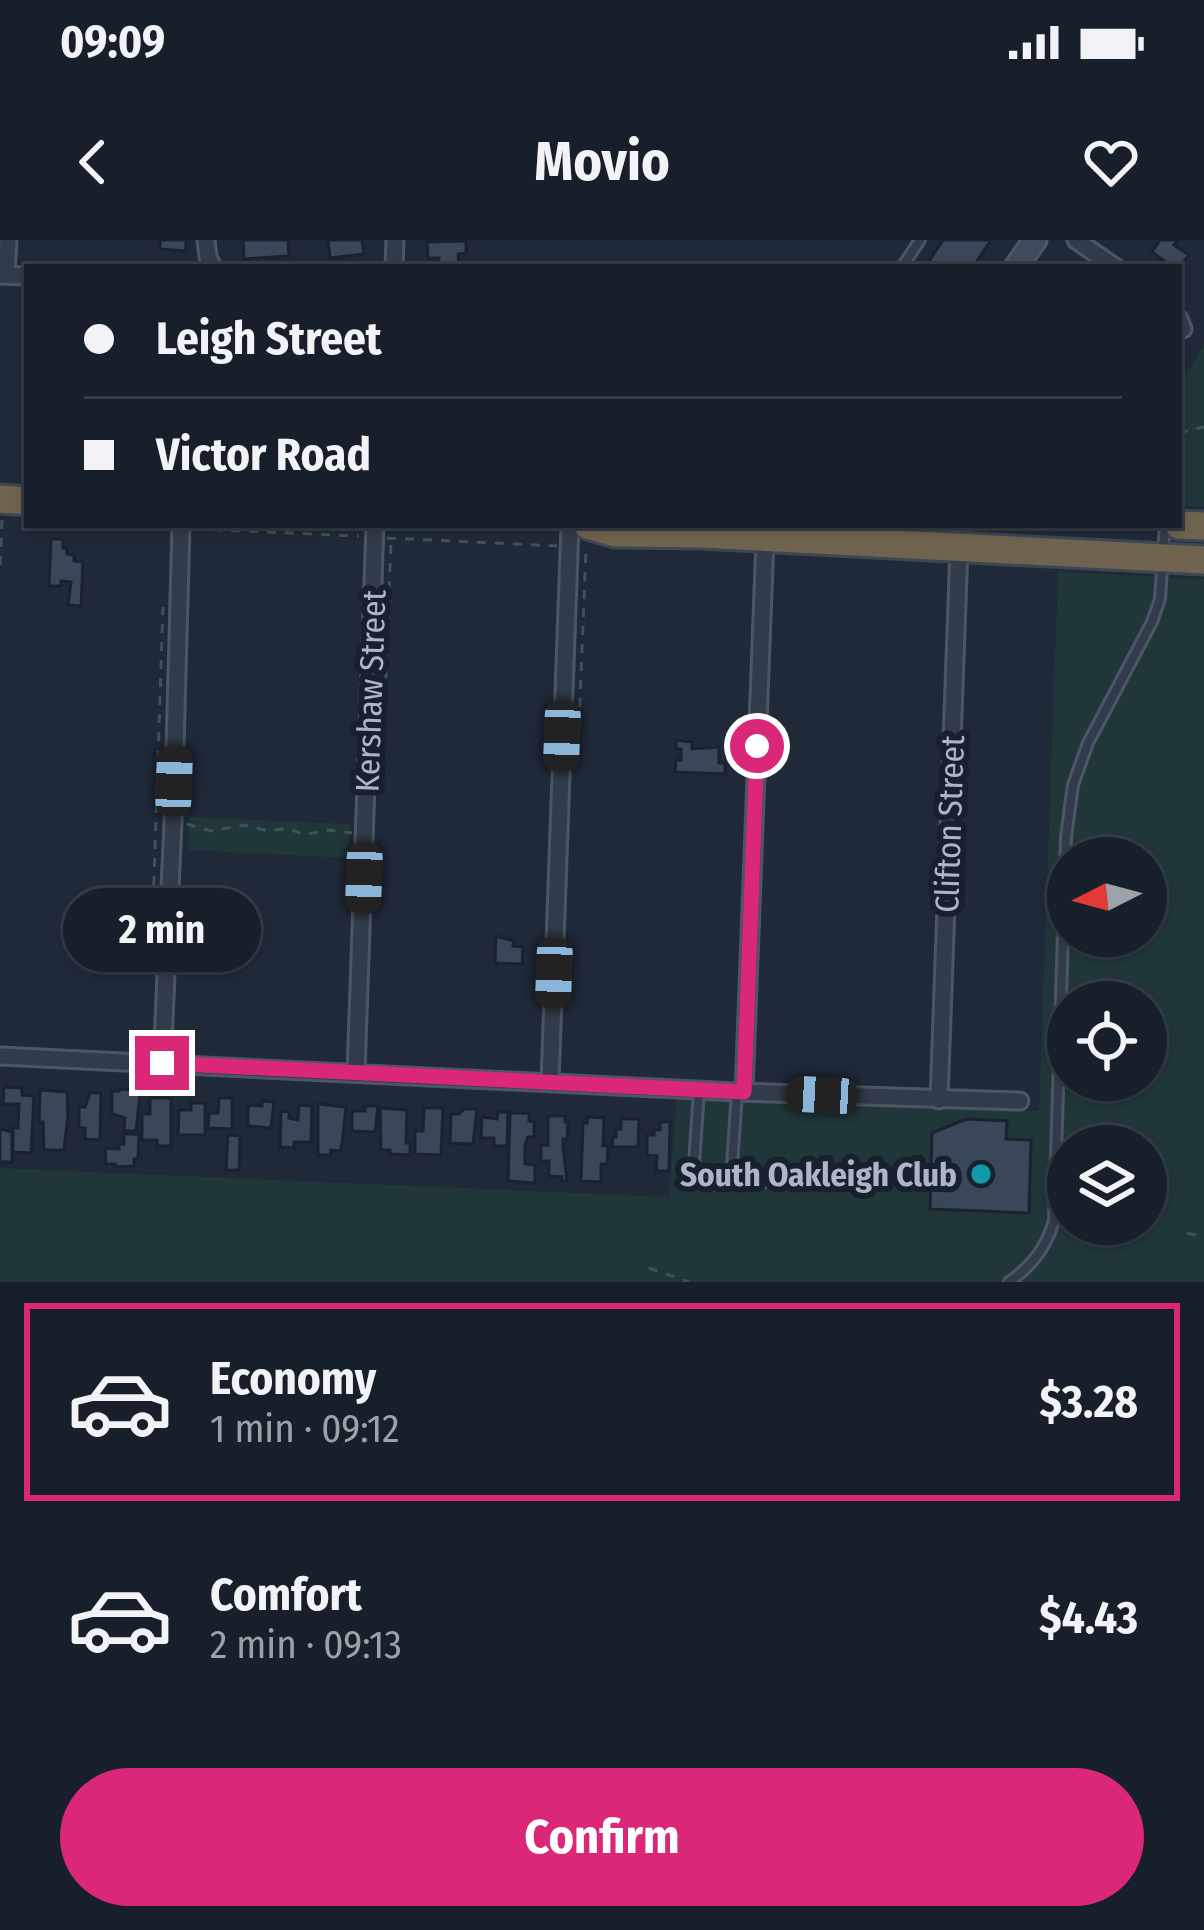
<!DOCTYPE html>
<meta charset="utf-8">
<style>
:root{--surface:#171f2a;--page:#242c36;--text:#f1f3f6;--muted:#9ea2a8;--line:#363d47;--accent:#db2777}
body{margin:0;font-family:"Fira Sans Condensed",sans-serif;background:var(--page);color:var(--text);height:100vh;display:flex;flex-direction:column;font-size:45px;white-space:nowrap}
*{box-sizing:border-box;margin:0}
p{font-size:39px;color:var(--muted)}
.icon{flex:none;width:66px;height:66px;fill:none;stroke:currentColor;stroke-width:2;stroke-linecap:round;stroke-linejoin:round}
.map{position:relative;height:1042px;overflow:hidden}
.details{display:flex;flex-direction:column;background:var(--surface);flex:1}
.details>*{flex:none}
.guide{position:absolute;left:24px;top:24px;width:1158px;height:264px;border-radius:0px;box-shadow:0 3px 9px #0004,0 0 0 3px var(--line);display:grid;align-content:center;height:264px;padding:0 60px;background:var(--surface)}
.needle{width:78px;rotate:264deg}
.fabs{position:absolute;left:1047px;top:597px;display:grid;gap:24px}
.fabs a{display:grid;place-items:center;width:120px;height:120px;border-radius:50%;background:var(--surface);box-shadow:0 3px 9px #0004,0 0 0 3px var(--line);font-size:60px}
.end{position:absolute;width:54px;height:54px;margin:-27px;border:15px solid #db2777;background:#fff;box-shadow:0 0 0 6px #fff}
.from{border-radius:50%}
.bubble{position:absolute;height:84px;border-radius:42px;background:var(--surface);box-shadow:0 3px 9px #0004,0 0 0 3px var(--line);font-size:39px;font-weight:700;line-height:84px;text-align:center}
.car{position:absolute;width:36px;height:72px;margin:-36px -18px;border-radius:15px;box-shadow:0 0 9px 3px #0007;background:linear-gradient(#222 24%,#8ab4d8 0 40%,#222 0 76%,#8ab4d8 0 86%,#222 0)}
.guide b{display:flex;align-items:center;gap:42px;height:114px;font-size:45px}
.guide b+b{border-top:3px solid var(--line)}
.guide i{width:30px;height:30px;background:var(--text)}
ul{padding:21px 0 0;list-style:none}
li{display:flex;align-items:center;gap:36px;height:198px;margin:0 24px 18px;padding:0 36px;border:6px solid transparent;border-radius:0px}
li div{flex:1}
li b{display:block;font-size:45px}
li em{font-style:normal;font-weight:700}
li.on{border-color:var(--accent)}
li>.icon{width:108px;height:108px;stroke-width:1.5}
.button{display:flex;gap:24px;margin-top:auto;padding:24px 60px}
.button a{flex:1;height:138px;border-radius:72px;background:var(--accent);color:#fff;font-size:48px;font-weight:700;line-height:138px;text-align:center}
.status{display:flex;justify-content:space-between;align-items:center;height:84px;padding:0 60px;background:var(--surface);direction:ltr}
.status svg{height:33px;fill:currentColor}
header{display:flex;justify-content:space-between;align-items:center;height:156px;padding:0 60px;background:var(--surface);font-size:54px;font-weight:700}
.map>svg:first-child{display:block}
.green{fill:#213639;fill-rule:evenodd}
.building{fill:#3a4759;stroke:#1a222f;stroke-width:3}
.lines{fill:none;stroke-linecap:round;stroke-linejoin:round}
.lane-casing{stroke:#4d5664;stroke-width:14}
.street-casing{stroke:#4d5664;stroke-width:21}
.secondary-casing{stroke:#4d5664;stroke-width:27}
.highway-casing{stroke:#3d4653;stroke-width:33}
.path{stroke:#3e5357;stroke-width:3;stroke-dasharray:9 9;stroke-linecap:butt}
.lane{stroke:#323b49;stroke-width:8}
.street{stroke:#323b49;stroke-width:15}
.secondary{stroke:#404a5c;stroke-width:21}
.highway{stroke:#6f634f;stroke-width:27}
.route{stroke:#db2777;stroke-width:15}
.culture-dot{fill:#0f9aa8;stroke:#18202d;stroke-width:4.5}
.labels{text-anchor:middle;stroke-width:12;stroke-linejoin:round;paint-order:stroke}
.street-label{font-size:33px;fill:#acb6c6;stroke:#18202d}
.poi-label{font-size:33px;font-weight:bold;fill:#acb6c6;stroke:#18202d;text-anchor:end}
</style>
<div class="status"><b>09:09</b><svg viewBox="0 0 49 12"><path d="M0 12V9h3v3zM5 12V6h3v6zM10 12V3h3v9zM15 12V0h3v12zM26 1h20v11H26zM47 4h2v5h-2z"/></svg></div>
<header><svg class="icon" aria-label="back" viewBox="0 0 24 24"><path d="M15 5l-7 7 7 7"/></svg>Movio<svg class="icon" aria-label="heart" viewBox="0 0 24 24"><path d="M12 20l-8-8c-3-5 5-10 8-4 3-6 11-1 8 4z"/></svg></header>
<div class="map">
<svg width="1204" height="1042" viewBox="0 0 1204 1042">
<rect width="100%" height="100%" fill="#1f2938"/>
<!-- green -->
<path class="green" d="M1204 106V267L1179 266V144Z
M1058 332 1204 339V1042H0V928L669 957 677 856 1039 871ZM1068 618H1146V696H1068ZM1068 762H1146V840H1068ZM1068 906H1146V984H1068Z
M189 577 350 584 348 618 188 610Z"/>
<!-- building -->
<path class="building" d="M160 0H186V11L160 9Z
M243 0H288L289 16 244 19Z
M328 0H362L364 14 330 18Z
M943 0H991L973 27H925Z
M1160 0H1178L1174 5 1189 15 1179 28 1172 27 1152 12Z
M466 1V13L458 14 459 27H439V18H428L427 2Z
M51 299H63V308H67V314L74 315V321L83 322 81 366 68 365 71 342 61 341V346H49Z
M676 500 692 502V509L719 507V523H725V534L675 532 676 520H681V509H676Z
M496 696 514 701 513 706 523 707 522 724 495 723Z
M4 847 22 848V855L34 856 31 913 13 912V888H18L19 864H3Z
M119 849 135 850V854H140L136 891H124L125 878 112 874V851H119Z
M40 850 67 852 68 875 64 910H44L43 882H39Z
M90 853H101L100 900 85 899V888H79V867H85Z
M150 858H171V906H157V900H142V874H150Z
M219 858H232V889L208 888 209 873H218Z
M262 861 274 862 271 888 248 886V865L262 866Z
M191 863H205V895H178L179 870H191Z
M318 864 346 867 342 904 340 911 331 910 330 915H318Z
M299 865 312 866 311 902H294V908L280 907 281 871 289 872V878L298 880Z
M365 866H378L375 892 352 891V871H365Z
M380 868 407 870 406 903H410V915L390 914V910H381Z
M424 868H443L441 915 415 914V891H423Z
M464 869H477L473 904 450 903 451 874H459Z
M498 872H508L507 906H494V898H481L482 877 497 879Z
M510 873H529V881H534V897H528L525 905V924L535 925V943L508 941Z
M548 876H565V882H568L567 899H563V906L567 941H562V937L549 936V921H541V905H548Z
M587 877 604 878 603 906H608L607 924H601V942L581 941 583 883H587Z
M621 879H639L638 907H612L613 897H616V889H621Z
M966 879 1007 881 1006 899 1031 900 1029 973 930 969 932 893Z
M660 882H670L669 931H656L657 916 647 915V895H654V890H660Z
M0 889 12 892V922H0Z
M124 894H139L138 919H134V926L118 927 115 924H106L105 908 119 909V904H124Z
M228 895 240 896 239 930H226Z"/>
<g class="lines">
<defs>
<path id="lane" d="M902 27 920 0
M699 851 693 938 829 945
M731 940 737 852
M1009 1042C1032 1026 1047 1007 1054 980L1066 597 1073 545 1088 503 1152 382 1160 359 1165 285"/>
<path id="street" d="M206 0 208 17 213 27
M1076 0 1115 27
M394 27 395 0
M0 35 27 36
M6 35 8 0
M1179 79 1183 89
M0 816 737 852 1020 861
M162 823 173 583 181 285
M356 833 375 285
M550 842 570 285
M744 852 765 299
M939 860 959 308"/>
<path id="secondary" d="M1016 27 1035 0"/>
<path id="highway" d="M0 259 27 261
M588 285 615 293 701 294 1204 320
M1179 285 1204 286"/>
</defs>
<!-- lane casing -->
<use href="#lane" class="lane-casing"/>
<!-- street casing -->
<use href="#street" class="street-casing"/>
<!-- secondary casing -->
<use href="#secondary" class="secondary-casing"/>
<!-- highway casing -->
<use href="#highway" class="highway-casing"/>
<!-- path -->
<path class="path" d="M1179 193 1204 187
M119 285 167 287
M195 289 359 296
M387 298 557 306
M0 325 2 279
M385 458 391 300
M579 485 586 309
M187 584 211 591 244 585 268 591 288 588 304 595 326 590 352 593
M152 699 163 367
M1187 993 1204 997
M649 1028 689 1042"/>
<!-- lane -->
<use href="#lane" class="lane"/>
<!-- street -->
<use href="#street" class="street"/>
<!-- secondary -->
<use href="#secondary" class="secondary"/>
<!-- highway -->
<use href="#highway" class="highway"/>
</g>
<g class="lines">
<!-- route -->
<path class="route" d="M162 823 744 852 757 506"/>
</g>
<!-- markers -->
<circle class="culture-dot" cx="981" cy="934" r="12"/>
<g class="labels">
<!-- street labels -->
<g class="street-label">
<text transform="translate(370 451) rotate(-88)" y="12">Kershaw Street</text>
<text transform="translate(949 584) rotate(-88)" y="12">Clifton Street</text>
</g>
<!-- poi labels -->
<g class="poi-label">
<text x="957" y="946">South Oakleigh Club</text>
</g>
</g>
</svg>
<div class="fabs">
<a><svg class="needle" viewBox="-14 -14 28 28"><path d="M0-13l5 13h-10z" fill="#e53935"/><path d="M0 13l5-13h-10z" fill="#9ea2a8"/></svg></a>
<a><svg class="icon" aria-label="locate" viewBox="0 0 24 24"><circle cx="12" cy="12" r="6"/><path d="M12 2v4M12 18v4M2 12h4M18 12h4"/></svg></a>
<a><svg class="icon" aria-label="layers" viewBox="0 0 24 24"><path d="M12 4l9 5-9 5-9-5zM3 14l9 5 9-5"/></svg></a>
</div>
<i class="end from" style="left:757px;top:506px"></i>
<i class="end" style="left:162px;top:823px"></i>
<div class="bubble" style="left:63px;top:648px;width:198px">2 min</div>
<i class="car" style="left:562px;top:496px;rotate:182deg"></i>
<i class="car" style="left:174px;top:541px;rotate:2deg"></i>
<i class="car" style="left:364px;top:638px;rotate:182deg"></i>
<i class="car" style="left:554px;top:733px;rotate:182deg"></i>
<i class="car" style="left:822px;top:855px;rotate:273deg"></i>
<div class="guide">
<b><i class="from"></i>Leigh Street</b>
<b><i></i>Victor Road</b>
</div>
</div>
<section class="details">
<ul>
<li class="on"><svg class="icon" aria-label="car" viewBox="0 0 24 24"><path d="M5 17H2v-5l4-1 3-4h7l3 4 3 1v5h-3M9 17h6M6 11h13"/><circle cx="7" cy="17" r="2"/><circle cx="17" cy="17" r="2"/></svg><div><b>Economy</b><p>1 min · 09:12</p></div><em>$3.28</em></li>
<li><svg class="icon" aria-label="car" viewBox="0 0 24 24"><path d="M5 17H2v-5l4-1 3-4h7l3 4 3 1v5h-3M9 17h6M6 11h13"/><circle cx="7" cy="17" r="2"/><circle cx="17" cy="17" r="2"/></svg><div><b>Comfort</b><p>2 min · 09:13</p></div><em>$4.43</em></li>
</ul>
<div class="button"><a>Confirm</a></div>
</section>
